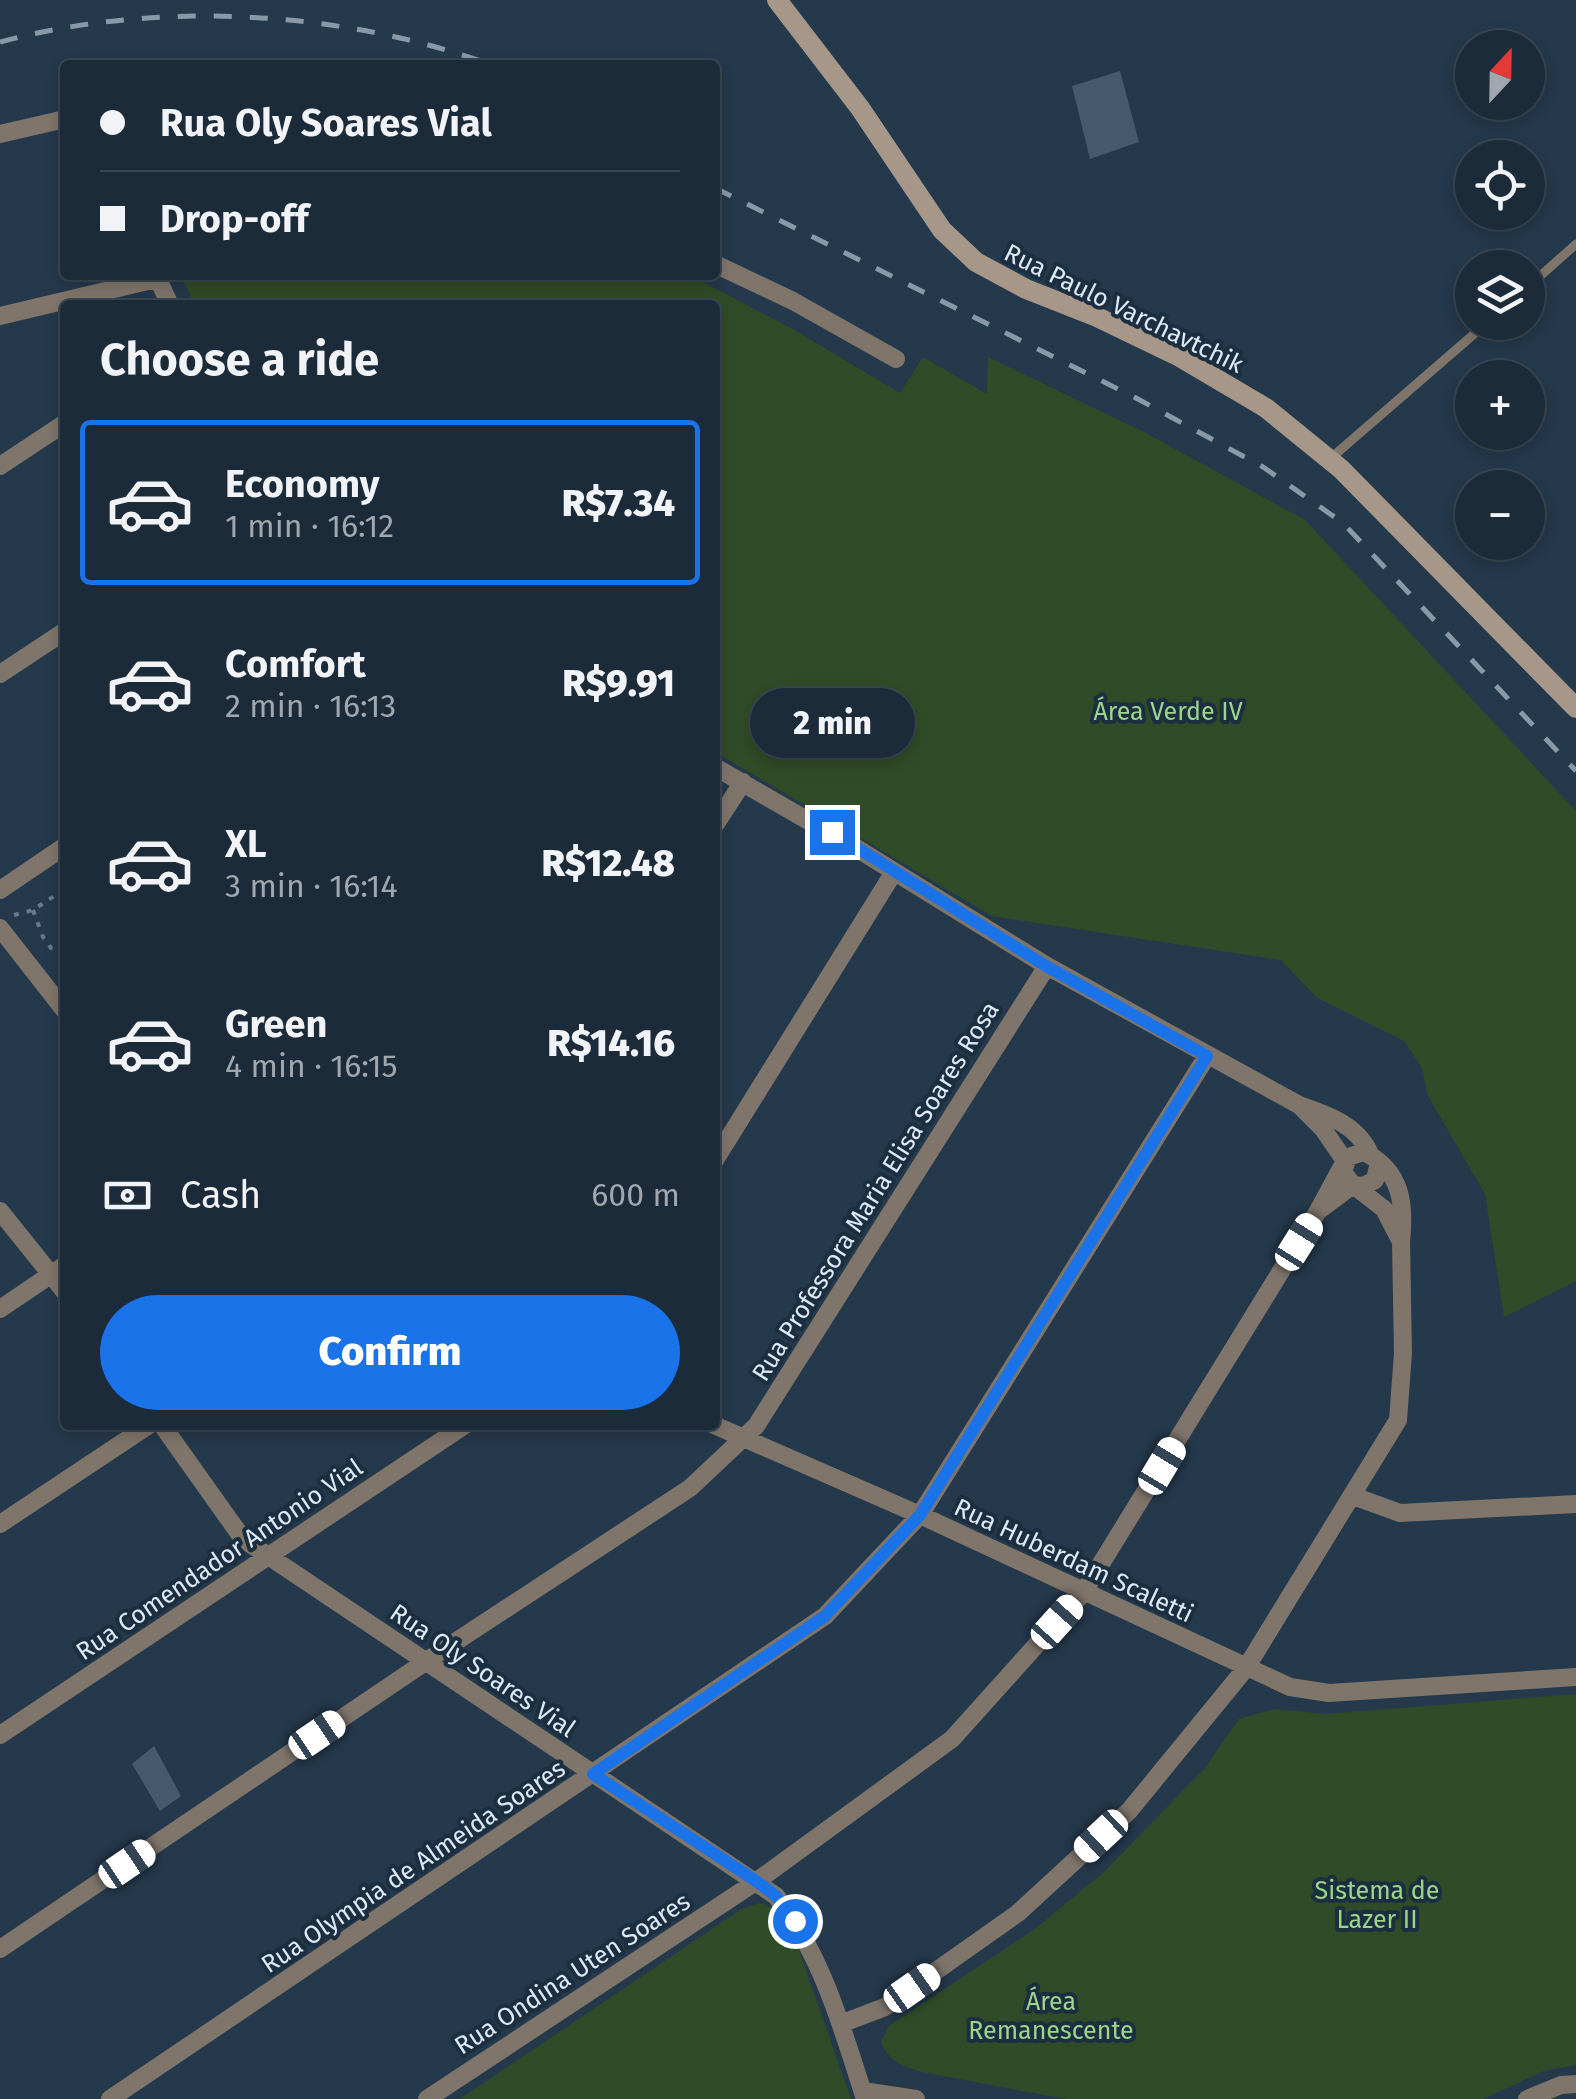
<!DOCTYPE html>
<meta charset="utf-8">
<style>
:root{--surface:#1c2b39;--page:#293744;--text:#f1f3f6;--muted:#a0a7ae;--line:#3a4753;--accent:#1a73e8}
body{margin:0;font-family:"Fira Sans",sans-serif;background:var(--page);color:var(--text);height:100vh;display:flex;flex-direction:column;font-size:38px;white-space:nowrap}
*{box-sizing:border-box;margin:0}
p{font-size:32px;color:var(--muted)}
.icon{flex:none;width:55px;height:55px;fill:none;stroke:currentColor;stroke-width:2;stroke-linecap:round;stroke-linejoin:round}
.map{position:relative;flex:1;overflow:hidden}
.sheet{position:absolute;left:60px;top:300px;width:660px;height:1130px;display:flex;flex-direction:column;background:var(--surface);border-radius:10px;box-shadow:0 5px 15px #0003,0 0 0 2px var(--line)}
.sheet>*{flex:none}
.banner{position:absolute;left:60px;top:60px;width:660px;height:220px;border-radius:10px;box-shadow:0 5px 15px #0003,0 0 0 2px var(--line);display:grid;align-content:center;height:220px;padding:0 40px;background:var(--surface)}
.needle{width:65px;rotate:22deg}
.tools{position:absolute;left:1455px;top:30px;display:grid;gap:20px}
.tools a{display:grid;place-items:center;width:90px;height:90px;border-radius:50%;background:var(--surface);box-shadow:0 5px 15px #0003,0 0 0 2px var(--line);font-size:50px}
.end{position:absolute;width:45px;height:45px;margin:-22px;border:12px solid #1a73e8;background:#fff;box-shadow:0 0 0 5px #fff}
.from{border-radius:50%}
.bubble{position:absolute;height:70px;border-radius:35px;background:var(--surface);box-shadow:0 5px 15px #0003,0 0 0 2px var(--line);font-size:32px;font-weight:800;line-height:70px;text-align:center}
.car{position:absolute;width:30px;height:60px;margin:-30px -15px;border-radius:12px;box-shadow:0 0 8px 2px #0007;background:linear-gradient(#fff 24%,#345 0 40%,#fff 0 76%,#345 0 86%,#fff 0)}
.banner b{display:flex;align-items:center;gap:35px;height:95px;font-size:38px}
.banner b+b{border-top:2px solid var(--line)}
.banner i{width:25px;height:25px;background:var(--text)}
ul{padding:0;list-style:none}
li{display:flex;align-items:center;gap:30px;height:165px;margin:0 20px 15px;padding:0 20px;border:5px solid transparent;border-radius:10px}
li div{flex:1}
li b{display:block;font-size:38px}
li em{font-style:normal;font-weight:800}
li.current{border-color:var(--accent)}
li>.icon{width:90px;height:90px;stroke-width:1.5}
h2{padding:0 40px;font-size:45px;line-height:120px}
.pay{display:flex;align-items:center;gap:25px;height:110px;padding:0 40px;font-size:38px}
.pay p{margin-inline-start:auto}
.action{display:flex;gap:20px;margin-top:auto;padding:20px 40px}
.action a{flex:1;height:115px;border-radius:60px;background:var(--accent);color:#fff;font-size:40px;font-weight:800;line-height:115px;text-align:center}
.map>svg:first-child{display:block}
.green{fill:#304b27}
.building{fill:#455a6e}
.lines{fill:none;stroke-linecap:round;stroke-linejoin:round}
.path{stroke:#68798a;stroke-width:4;stroke-dasharray:5 8;stroke-linecap:butt}
.lane{stroke:#7f756b;stroke-width:9}
.street{stroke:#7f756b;stroke-width:18}
.secondary{stroke:#a79788;stroke-width:20}
.rail{stroke:#8999a8;stroke-width:5;stroke-dasharray:18 18;stroke-linecap:butt}
.route{stroke:#1a73e8;stroke-width:12}
.labels{text-anchor:middle;stroke-width:8;stroke-linejoin:round;paint-order:stroke}
.street-label{font-size:25px;fill:#deeaf6;stroke:#1b2f41}
.park-label{font-size:25px;fill:#9dd68a;stroke:#1b2f41}
</style>
<div class="map">
<svg width="1576" height="2099" viewBox="0 0 1576 2099">
<rect width="100%" height="100%" fill="#25394c"/>
<!-- green -->
<path class="green" d="M180 275H689L791 328 900 393 923 357 987 394 988 357 1144 432 1305 520 1576 811V1281L1504 1317 1485 1194 1428 1096 1421 1066 1404 1041 1317 998 1281 960 992 916 715 752V305H195Z
M1576 1694V2065L1544 2071 1483 2099H1066L922 2072C903 2066 888 2061 881 2042L889 2026 1035 1929 1105 1871 1204 1769 1239 1719 1275 1709 1325 1714Z
M760 1903 774 1909 794 1936 851 2099H460L743 1908Z"/>
<!-- building -->
<path class="building" d="M1120 71 1139 142 1090 159 1072 86Z
M154 1746 181 1796 160 1811 132 1764Z"/>
<g class="lines">
<!-- path -->
<path class="path" d="M33 910 43 937 51 948 65 951
M14 915 33 910 65 889"/>
<!-- lane -->
<path class="lane" d="M1528 287 1576 244
M1331 458 1488 322"/>
<!-- street -->
<path class="street" d="M0 134 65 119
M715 264 793 301 896 359
M156 275 170 305
M0 316 156 279
M0 466 65 423
M0 674 65 631
M715 767 812 823
M715 825 743 782
M832 833 1047 966 1299 1105
M0 890 65 846
M0 928 65 1011
M1370 1154C1358 1125 1326 1114 1299 1105L1323 1129 1345 1161 1318 1211 1353 1185 1384 1209 1401 1242C1405 1204 1402 1171 1364 1152L1348 1157 1343 1172 1353 1185 1364 1186 1375 1180 1379 1162
M715 1160 894 872
M0 1211 65 1292
M0 1309 65 1265
M162 1425 243 1539 776 1896C823 1957 842 2028 865 2099
M714 1425 920 1515 1290 1687 1329 1693 1576 1677
M1353 1496 1400 1513 1576 1504
M0 1524 149 1425
M0 1735 465 1425
M0 1949 440 1652 690 1488 756 1426 1047 966
M843 2023 885 2007 1018 1913 1129 1811 1246 1668 1398 1420 1403 1353 1401 1242
M863 2091 916 2099
M110 2099 825 1616 920 1515 1207 1056
M427 2099 757 1881 952 1739 1083 1593 1318 1211
M1527 2099 1561 2085 1576 2084"/>
<!-- secondary -->
<path class="secondary" d="M777 0 860 108 942 230 976 262 1026 289 1097 317 1178 356 1266 408 1341 469 1576 708"/>
<!-- rail -->
<path class="rail" d="M0 42C156 0 341 10 492 65
M715 188 1136 398 1263 467 1343 523 1576 771"/>
</g>
<g class="lines">
<!-- route -->
<path class="route" d="M795 1921 776 1896 756 1881 593 1774 825 1616 920 1515 1207 1056 1046 966 832 832"/>
</g>
<g class="labels">
<!-- street labels -->
<g class="street-label">
<text transform="translate(1124 308) rotate(26)" y="9">Rua Paulo Varchavtchik</text>
<text transform="translate(875 1191) rotate(-58)" y="9">Rua Professora Maria Elisa Soares Rosa</text>
<text transform="translate(219 1559) rotate(-34)" y="9">Rua Comendador Antonio Vial</text>
<text transform="translate(1074 1560) rotate(25)" y="9">Rua Huberdam Scaletti</text>
<text transform="translate(483 1670) rotate(34)" y="9">Rua Oly Soares Vial</text>
<text transform="translate(413 1866) rotate(-34)" y="9">Rua Olympia de Almeida Soares</text>
<text transform="translate(572 1973) rotate(-33)" y="9">Rua Ondina Uten Soares</text>
</g>
<!-- park labels -->
<g class="park-label">
<text x="1168" y="720">Área Verde IV</text>
<text x="1377" y="1899">Sistema de<tspan x="1377" dy="29">Lazer II</tspan></text>
<text x="1051" y="2010">Área<tspan x="1051" dy="29">Remanescente</tspan></text>
</g>
</g>
</svg>
<div class="tools">
<a><svg class="needle" viewBox="-14 -14 28 28"><path d="M0-13l5 13h-10z" fill="#e53935"/><path d="M0 13l5-13h-10z" fill="#a0a7ae"/></svg></a>
<a><svg class="icon" aria-label="locate" viewBox="0 0 24 24"><circle cx="12" cy="12" r="6"/><path d="M12 2v4M12 18v4M2 12h4M18 12h4"/></svg></a>
<a><svg class="icon" aria-label="layers" viewBox="0 0 24 24"><path d="M12 4l9 5-9 5-9-5zM3 14l9 5 9-5"/></svg></a>
<a>+</a>
<a>−</a>
</div>
<i class="end from" style="left:795px;top:1921px"></i>
<i class="end" style="left:832px;top:832px"></i>
<div class="bubble" style="left:750px;top:688px;width:165px">2 min</div>
<i class="car" style="left:1299px;top:1242px;rotate:32deg"></i>
<i class="car" style="left:1162px;top:1466px;rotate:31deg"></i>
<i class="car" style="left:1057px;top:1622px;rotate:42deg"></i>
<i class="car" style="left:317px;top:1735px;rotate:56deg"></i>
<i class="car" style="left:1101px;top:1836px;rotate:227deg"></i>
<i class="car" style="left:127px;top:1864px;rotate:56deg"></i>
<i class="car" style="left:912px;top:1988px;rotate:55deg"></i>
<div class="banner">
<b><i class="from"></i>Rua Oly Soares Vial</b>
<b><i></i>Drop-off</b>
</div>
<section class="sheet">
<h2>Choose a ride</h2>
<ul>
<li class="current"><svg class="icon" aria-label="car" viewBox="0 0 24 24"><path d="M5 17H2v-5l4-1 3-4h7l3 4 3 1v5h-3M9 17h6M6 11h13"/><circle cx="7" cy="17" r="2"/><circle cx="17" cy="17" r="2"/></svg><div><b>Economy</b><p>1 min · 16:12</p></div><em>R$7.34</em></li>
<li><svg class="icon" aria-label="car" viewBox="0 0 24 24"><path d="M5 17H2v-5l4-1 3-4h7l3 4 3 1v5h-3M9 17h6M6 11h13"/><circle cx="7" cy="17" r="2"/><circle cx="17" cy="17" r="2"/></svg><div><b>Comfort</b><p>2 min · 16:13</p></div><em>R$9.91</em></li>
<li><svg class="icon" aria-label="car" viewBox="0 0 24 24"><path d="M5 17H2v-5l4-1 3-4h7l3 4 3 1v5h-3M9 17h6M6 11h13"/><circle cx="7" cy="17" r="2"/><circle cx="17" cy="17" r="2"/></svg><div><b>XL</b><p>3 min · 16:14</p></div><em>R$12.48</em></li>
<li><svg class="icon" aria-label="car" viewBox="0 0 24 24"><path d="M5 17H2v-5l4-1 3-4h7l3 4 3 1v5h-3M9 17h6M6 11h13"/><circle cx="7" cy="17" r="2"/><circle cx="17" cy="17" r="2"/></svg><div><b>Green</b><p>4 min · 16:15</p></div><em>R$14.16</em></li>
</ul>
<div class="pay"><svg class="icon" aria-label="cash" viewBox="0 0 24 24"><path d="M3 7h18v10H3z"/><circle cx="12" cy="12" r="2"/></svg>Cash<p>600 m</p></div>
<div class="action"><a>Confirm</a></div>
</section>
</div>
